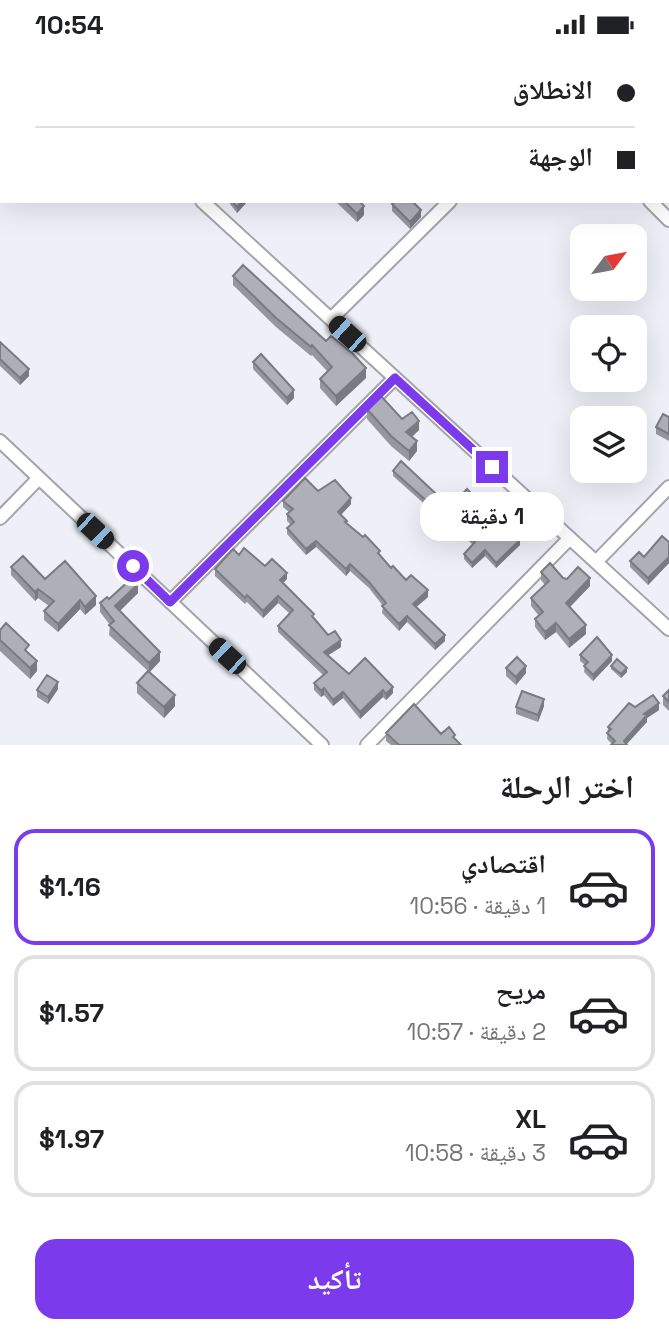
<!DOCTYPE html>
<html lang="ar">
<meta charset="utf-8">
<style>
:root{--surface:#fff;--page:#f2f2f2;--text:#202124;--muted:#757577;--line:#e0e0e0;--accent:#7c3aed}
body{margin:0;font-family:"Space Grotesk","Noto Naskh Arabic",sans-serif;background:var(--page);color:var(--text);direction:rtl;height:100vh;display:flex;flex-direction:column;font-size:26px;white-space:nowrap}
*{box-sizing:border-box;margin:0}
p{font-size:23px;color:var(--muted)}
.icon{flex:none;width:38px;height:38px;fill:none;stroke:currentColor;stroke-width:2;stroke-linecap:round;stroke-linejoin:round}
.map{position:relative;height:696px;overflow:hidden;direction:ltr}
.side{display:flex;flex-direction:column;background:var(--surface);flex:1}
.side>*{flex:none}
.banner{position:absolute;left:0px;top:0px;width:670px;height:154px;box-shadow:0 7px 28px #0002;direction:rtl;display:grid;align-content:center;height:154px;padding:0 35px;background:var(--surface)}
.needle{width:46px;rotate:58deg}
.buttons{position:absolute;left:570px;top:175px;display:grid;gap:14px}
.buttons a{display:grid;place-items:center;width:77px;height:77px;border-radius:14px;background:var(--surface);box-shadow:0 7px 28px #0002;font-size:35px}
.end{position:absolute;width:32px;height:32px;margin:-16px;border:9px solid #7c3aed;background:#fff;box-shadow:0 0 0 4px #fff}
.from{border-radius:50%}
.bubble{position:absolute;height:49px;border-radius:21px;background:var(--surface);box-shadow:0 7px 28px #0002;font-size:23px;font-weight:700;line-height:49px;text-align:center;direction:rtl}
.car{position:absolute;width:21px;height:42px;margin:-21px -10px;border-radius:9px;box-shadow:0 0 5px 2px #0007;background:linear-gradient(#222 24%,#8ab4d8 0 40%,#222 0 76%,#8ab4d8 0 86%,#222 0)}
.banner b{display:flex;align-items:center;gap:24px;height:66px;font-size:26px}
.banner b+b{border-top:2px solid var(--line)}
.banner i{width:18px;height:18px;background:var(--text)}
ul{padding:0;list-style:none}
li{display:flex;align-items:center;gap:21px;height:116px;margin:0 14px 10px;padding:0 21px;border:4px solid var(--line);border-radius:21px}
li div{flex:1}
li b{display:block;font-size:26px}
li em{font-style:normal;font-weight:700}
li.on{border-color:var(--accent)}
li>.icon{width:63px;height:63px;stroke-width:1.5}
h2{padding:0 35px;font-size:32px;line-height:84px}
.primary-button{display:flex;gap:14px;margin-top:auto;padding:14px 35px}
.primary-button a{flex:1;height:80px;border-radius:21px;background:var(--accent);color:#fff;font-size:28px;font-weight:700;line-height:80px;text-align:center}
.status{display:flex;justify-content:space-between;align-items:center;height:49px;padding:0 35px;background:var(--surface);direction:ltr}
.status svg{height:19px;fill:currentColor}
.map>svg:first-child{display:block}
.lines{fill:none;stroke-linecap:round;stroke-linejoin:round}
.minor-casing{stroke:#a3a3ac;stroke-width:16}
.minor{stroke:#fff;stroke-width:12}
.wall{fill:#96969e}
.shaded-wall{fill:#7a7a81}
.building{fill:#afafb8;stroke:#7a7a81;stroke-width:2}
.route{stroke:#7c3aed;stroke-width:9}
</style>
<div class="status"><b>10:54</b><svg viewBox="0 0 49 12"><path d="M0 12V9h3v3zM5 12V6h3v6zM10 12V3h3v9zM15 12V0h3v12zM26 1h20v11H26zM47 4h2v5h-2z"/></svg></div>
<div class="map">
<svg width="669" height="696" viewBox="0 0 669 696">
<rect width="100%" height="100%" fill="#efeff8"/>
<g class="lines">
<defs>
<path id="minor" d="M36 0 38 2
M495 0 496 2
M202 152 669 580
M650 152 669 171
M331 270 450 152
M0 392 322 696
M0 469 39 429
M596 513 669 438
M170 553 395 329
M367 696 570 489"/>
</defs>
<!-- minor casing -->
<use href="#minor" class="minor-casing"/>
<!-- minor -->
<use href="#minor" class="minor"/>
</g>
<!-- wall -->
<path class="wall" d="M210 0H245L247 2H212Z
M350 0H369V2H352Z
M619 0H664V2H620Z
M230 152H248L237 164 230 155Z
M335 152H359L364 166 357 173Z
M392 155 421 168 410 180 392 162Z
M233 227 366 329 336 357 320 339V330L327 322 312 306 311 307 276 278 233 236Z
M0 293 29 327 20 336 0 317Z
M253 313 294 349 287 356 253 320Z
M367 360 402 370 419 381 412 388 417 402 409 412 391 397 367 370Z
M669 368V392L656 385V378Z
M393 422 450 458 491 465 510 471 507 475 520 496 496 519 485 507 472 519 464 510V505L473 496 450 474 448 476 393 427Z
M318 442 351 455 341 466 347 475 380 507 391 519 428 548 416 558 445 592 435 601 407 573 399 582 382 564 383 557 369 539 350 522 346 527 316 498 306 506 287 485V479L291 476 287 472V465L289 463 283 458V452Z
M669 493V514L648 536 630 518V512L644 508Z
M239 506 265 517 287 530 283 534 328 586 341 598 328 606 349 625 393 644 386 651 383 648 360 670 343 649 333 657 324 646 321 648 314 641V634L323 626 278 583V577L290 565 278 554 263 569 247 553 245 555 215 527V520Z
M11 518 45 530 96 556 85 566 80 560 58 583 44 571V562L49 557 38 549 35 552 11 526Z
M541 523 590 537 570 558 586 585 569 599 556 583 545 591 535 578V570L539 567 531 557V549L545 536 541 531Z
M138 544 119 562 160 612 149 623 175 657 164 669 137 644V634L148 622 109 586 110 576 100 563V554L109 550Z
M0 581 29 605 37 622 30 630 0 602Z
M580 606 612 612 593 632 584 623 585 616 580 612Z
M611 617 627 623 621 629 611 620Z
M506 619 526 624 516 636 506 627Z
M58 640 48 655 37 648V641Z
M669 641V662L663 656V647Z
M544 657 538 673 516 665V658Z
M635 658 659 661 647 669V673L612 695 607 690 608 678Z
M386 684 441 685 455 690 461 696H391L386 692Z"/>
<!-- shaded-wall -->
<path class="shaded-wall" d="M242 152H248L237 164V158Z
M364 157V166L357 173V165Z
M421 161V168L410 180V173Z
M366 319V329L336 357V347Z
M29 320V327L20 336V329Z
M294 341V349L287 356V349Z
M419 372V381L406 393V383Z
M417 392V402L409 412V402Z
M351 449V455L338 469V463Z
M510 465V471L504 477V472Z
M520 491V496L496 519V514Z
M316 492V498L306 506V500Z
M485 501V507L472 519V514Z
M669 508V514L648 536V529Z
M350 515V522L346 527V520Z
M287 524V530L280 537V531Z
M590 529V537L566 562V554Z
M138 535V544L115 567V557Z
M38 540V549L35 552V543Z
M428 541V548L413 561V555Z
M96 547V556L85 566V558Z
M278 547V554L263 569V562Z
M80 551V560L58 583V575Z
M407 567V573L399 582V575Z
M556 574V583L545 591V583Z
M586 576V585L569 599V590Z
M445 586V592L435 601V595Z
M341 591V598L324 609V603Z
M160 603V612L149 624V614Z
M612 606V612L593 632V626Z
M37 612V622L30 630V619Z
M526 617V624L516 636V628Z
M627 619V623L621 629V625Z
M58 633V640L48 655V648Z
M393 638V644L386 651V645Z
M324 639V646L321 648V642Z
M383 641V648L360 670V663Z
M343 643V649L333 657V651Z
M175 646V657L164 669V658Z
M544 650V657L538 673V666Z
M659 654V661L647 669V673L626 696 624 692 644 665Z"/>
<!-- building -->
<path class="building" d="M221 0H245L247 2H222Z
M632 0H658L656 2H634Z
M232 152H242L237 158Z
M344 152H359L364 157 357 165Z
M395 152H412L421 161 410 173 392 155Z
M243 216 326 292 331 287 352 304 366 319 336 347 320 330 332 318 312 296 311 298 276 269 233 227Z
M0 293 29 320 20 329 0 310Z
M261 305 294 341 287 349 253 313Z
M380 346 402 370 412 363 419 372 406 383 417 392 409 402 391 387 367 360Z
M663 365 669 368V385L656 378Z
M401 412 450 458 467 440 491 465 500 456 510 465 504 472 520 491 496 514 485 501 472 514 464 505 475 493 450 469 448 471 393 422Z
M305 429 318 442 335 431 351 449 338 463 347 472 345 473 363 488 365 486 380 502 378 504 391 519 393 517 406 531 411 526 428 541 413 555 445 586 435 595 407 567 399 575 382 557 386 554 369 533 350 515 346 520 316 492 306 500 287 479 294 473 287 465 293 460 283 452Z
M662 487 669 493V508L648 529 630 512 639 503 644 508Z
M244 499 265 517 272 510 287 524 280 531 314 565 312 567 328 586 335 582 341 591 324 603 349 625 365 609 393 638 386 645 383 641 360 663 343 643 333 651 324 639 321 642 314 634 327 623 278 577 293 561 278 547 263 562 247 546 245 549 215 520 233 500 239 506Z
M23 507 45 530 65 512 96 547 85 558 80 551 58 575 44 562 54 552 38 540 35 543 11 518Z
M550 514 563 529 567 530 578 518 590 529 566 554 586 576 569 590 556 574 545 583 535 570 543 563 531 549 549 532 541 523Z
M132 529 138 535 115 557 160 603 149 614 109 576 114 572 100 554 107 548 109 550Z
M6 574 29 596 25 601 37 612 30 619 0 591V581Z
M597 588 612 606 593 626 584 617 588 613 580 606Z
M517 608 526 617 516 628 506 619Z
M617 610 627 619 621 625 611 617Z
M148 622 175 646 164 658 137 634Z
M47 626 58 633 48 648 37 641Z
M669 641V653L663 647Z
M522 642 544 650 538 666 516 658Z
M653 646 659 654 644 665 647 666 624 692 627 696H611L615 692 607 684 611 680 608 678 629 654 635 658Z
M414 655 441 685 449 678 455 686 453 688 461 696H399L386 684Z"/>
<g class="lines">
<!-- route -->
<path class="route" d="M133 517 170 553 395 329 492 418"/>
</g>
</svg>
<div class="buttons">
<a><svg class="needle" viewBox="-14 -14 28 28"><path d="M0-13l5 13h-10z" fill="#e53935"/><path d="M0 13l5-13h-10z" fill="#757577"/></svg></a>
<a><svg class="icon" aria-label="locate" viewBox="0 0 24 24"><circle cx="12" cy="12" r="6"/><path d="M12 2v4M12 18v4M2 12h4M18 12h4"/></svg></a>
<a><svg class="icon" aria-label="layers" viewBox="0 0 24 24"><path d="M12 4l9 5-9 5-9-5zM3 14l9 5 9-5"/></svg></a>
</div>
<i class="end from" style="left:133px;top:517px"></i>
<i class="end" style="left:492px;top:418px"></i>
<div class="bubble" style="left:420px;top:443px;width:144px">1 دقيقة</div>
<i class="car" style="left:347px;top:285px;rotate:312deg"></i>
<i class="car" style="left:95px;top:482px;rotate:133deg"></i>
<i class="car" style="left:227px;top:607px;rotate:313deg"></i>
<div class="banner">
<b><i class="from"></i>الانطلاق</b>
<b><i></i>الوجهة</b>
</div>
</div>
<section class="side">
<h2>اختر الرحلة</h2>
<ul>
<li class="on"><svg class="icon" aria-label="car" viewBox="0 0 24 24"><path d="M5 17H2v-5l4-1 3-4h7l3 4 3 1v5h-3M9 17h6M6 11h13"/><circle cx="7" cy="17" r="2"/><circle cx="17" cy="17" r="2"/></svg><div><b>اقتصادي</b><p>1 دقيقة · 10:56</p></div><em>$1.16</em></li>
<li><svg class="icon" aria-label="car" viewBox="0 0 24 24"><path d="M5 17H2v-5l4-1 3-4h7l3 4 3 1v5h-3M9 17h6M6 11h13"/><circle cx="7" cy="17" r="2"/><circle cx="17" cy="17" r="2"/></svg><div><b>مريح</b><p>2 دقيقة · 10:57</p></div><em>$1.57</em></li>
<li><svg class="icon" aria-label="car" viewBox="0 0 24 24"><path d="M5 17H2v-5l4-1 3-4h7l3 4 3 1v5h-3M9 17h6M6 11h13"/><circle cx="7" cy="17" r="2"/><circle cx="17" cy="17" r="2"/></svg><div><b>XL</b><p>3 دقيقة · 10:58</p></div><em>$1.97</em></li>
</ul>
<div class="primary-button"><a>تأكيد</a></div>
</section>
